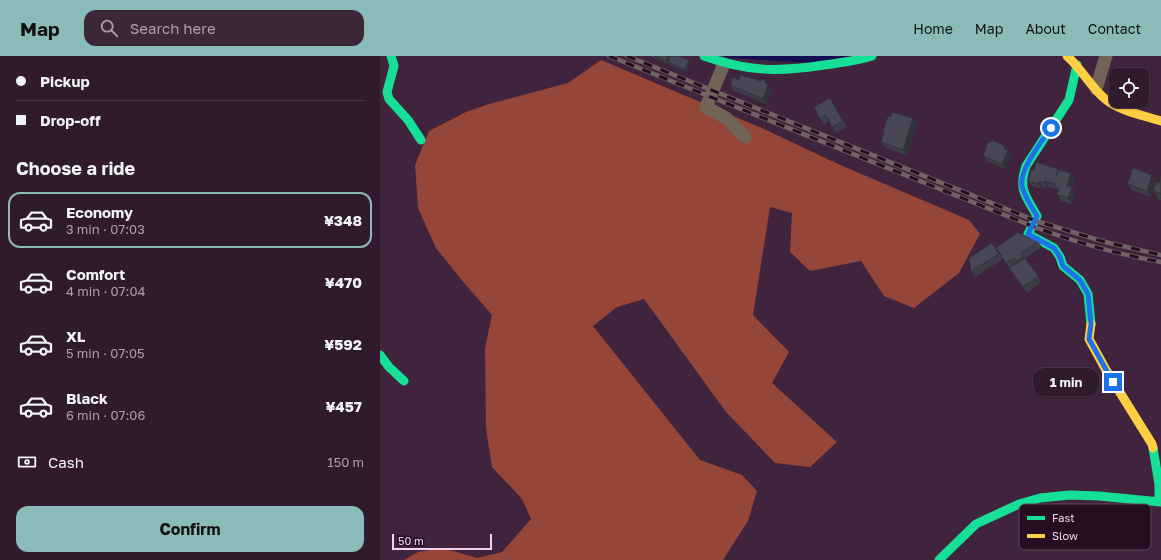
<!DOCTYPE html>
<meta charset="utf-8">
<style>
:root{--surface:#301a2e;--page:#3c273a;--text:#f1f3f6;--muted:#a8a1aa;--line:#4b384a;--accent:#8bbbb9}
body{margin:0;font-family:"Golos Text",sans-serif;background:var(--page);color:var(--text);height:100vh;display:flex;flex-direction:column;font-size:15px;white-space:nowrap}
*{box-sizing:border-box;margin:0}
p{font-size:13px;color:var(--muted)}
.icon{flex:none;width:22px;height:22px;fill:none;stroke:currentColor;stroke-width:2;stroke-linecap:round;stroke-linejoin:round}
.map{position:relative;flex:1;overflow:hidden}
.side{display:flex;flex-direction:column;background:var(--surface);width:380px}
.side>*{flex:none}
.hud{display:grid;align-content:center;height:88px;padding:0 16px;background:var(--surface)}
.controls{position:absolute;left:729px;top:12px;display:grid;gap:8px}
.controls a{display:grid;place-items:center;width:40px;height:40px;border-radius:8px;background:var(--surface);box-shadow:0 1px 3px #0004,0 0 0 1px var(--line);font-size:20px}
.scale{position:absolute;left:12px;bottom:10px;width:100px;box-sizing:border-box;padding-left:4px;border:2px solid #f4d2ed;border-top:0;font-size:11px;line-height:14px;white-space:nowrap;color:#f4d2ed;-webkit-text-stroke:3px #250e22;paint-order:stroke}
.end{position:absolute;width:18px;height:18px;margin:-9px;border:5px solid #1a73e8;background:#fff;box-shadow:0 0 0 2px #fff}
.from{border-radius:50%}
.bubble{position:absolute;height:28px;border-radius:12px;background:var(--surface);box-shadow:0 1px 3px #0004,0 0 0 1px var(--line);font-size:13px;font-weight:700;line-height:28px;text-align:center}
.hud b{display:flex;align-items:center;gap:14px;height:38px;font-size:15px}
.hud b+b{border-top:1px solid var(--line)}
.hud i{width:10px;height:10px;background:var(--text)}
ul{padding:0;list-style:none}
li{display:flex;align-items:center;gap:12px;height:56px;margin:0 8px 6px;padding:0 8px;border:2px solid transparent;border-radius:12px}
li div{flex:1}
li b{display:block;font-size:15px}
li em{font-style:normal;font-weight:700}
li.selected{border-color:var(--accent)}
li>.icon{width:36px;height:36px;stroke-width:1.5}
h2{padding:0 16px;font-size:18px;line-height:48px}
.pay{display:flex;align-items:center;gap:10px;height:44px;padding:0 16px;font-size:15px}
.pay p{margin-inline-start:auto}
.action{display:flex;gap:8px;margin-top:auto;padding:8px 16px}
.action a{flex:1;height:46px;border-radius:12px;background:var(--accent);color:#111;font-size:16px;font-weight:700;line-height:46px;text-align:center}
header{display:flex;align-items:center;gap:24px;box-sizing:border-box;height:56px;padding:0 20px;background:var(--accent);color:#111}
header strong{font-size:19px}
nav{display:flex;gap:22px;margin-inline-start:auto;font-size:14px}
.search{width:280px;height:36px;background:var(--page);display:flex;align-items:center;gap:10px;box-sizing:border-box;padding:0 14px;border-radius:12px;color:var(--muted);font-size:15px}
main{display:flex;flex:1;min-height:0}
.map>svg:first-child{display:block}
.forest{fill:#964539}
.water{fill:#130d53}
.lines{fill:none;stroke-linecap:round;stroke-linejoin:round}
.street{stroke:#6f6456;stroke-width:13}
.fast{stroke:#16e098;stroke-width:9}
.slow{stroke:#ffcf43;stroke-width:9}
.rail-casing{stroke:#716264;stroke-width:4.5}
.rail{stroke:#250e22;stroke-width:3;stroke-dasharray:9;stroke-linecap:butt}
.wall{fill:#3d3d4a}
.shaded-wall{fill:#32323c}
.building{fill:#474756;stroke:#32323c}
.route{stroke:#1a73e8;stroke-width:5}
.key{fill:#250e22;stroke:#63495f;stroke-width:1}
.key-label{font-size:11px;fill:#f4d2ed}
</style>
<header>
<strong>Map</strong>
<div class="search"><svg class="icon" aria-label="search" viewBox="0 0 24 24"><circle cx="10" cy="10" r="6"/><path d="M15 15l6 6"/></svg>Search here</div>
<nav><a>Home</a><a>Map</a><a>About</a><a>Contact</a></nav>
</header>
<main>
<section class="side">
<div class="hud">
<b><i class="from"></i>Pickup</b>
<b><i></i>Drop-off</b>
</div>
<h2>Choose a ride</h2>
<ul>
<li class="selected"><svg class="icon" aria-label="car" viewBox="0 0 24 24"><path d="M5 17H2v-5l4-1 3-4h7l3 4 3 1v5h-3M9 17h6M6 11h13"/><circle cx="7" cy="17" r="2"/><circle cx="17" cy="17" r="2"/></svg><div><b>Economy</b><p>3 min · 07:03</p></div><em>¥348</em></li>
<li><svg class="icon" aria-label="car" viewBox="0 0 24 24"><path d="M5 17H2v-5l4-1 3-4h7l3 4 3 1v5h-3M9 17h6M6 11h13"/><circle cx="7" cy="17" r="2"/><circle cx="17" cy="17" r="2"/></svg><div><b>Comfort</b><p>4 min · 07:04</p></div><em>¥470</em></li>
<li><svg class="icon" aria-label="car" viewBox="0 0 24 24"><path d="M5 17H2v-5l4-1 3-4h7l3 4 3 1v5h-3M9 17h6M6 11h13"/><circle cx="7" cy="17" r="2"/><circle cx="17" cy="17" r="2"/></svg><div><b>XL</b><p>5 min · 07:05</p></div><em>¥592</em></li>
<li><svg class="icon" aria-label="car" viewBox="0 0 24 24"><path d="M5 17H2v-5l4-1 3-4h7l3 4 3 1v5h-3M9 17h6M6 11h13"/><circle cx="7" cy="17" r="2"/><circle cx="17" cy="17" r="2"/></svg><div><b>Black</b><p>6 min · 07:06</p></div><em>¥457</em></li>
</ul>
<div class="pay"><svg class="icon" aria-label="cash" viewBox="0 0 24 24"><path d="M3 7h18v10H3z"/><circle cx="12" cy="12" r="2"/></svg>Cash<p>150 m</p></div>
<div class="action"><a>Confirm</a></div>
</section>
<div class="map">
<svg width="781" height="504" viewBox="0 0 781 504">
<rect width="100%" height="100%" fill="#40233d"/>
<!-- forest -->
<path class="forest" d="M221 4 384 73 458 108 589 164 600 178 579 217 534 252 504 240 481 205 430 215 410 196 412 157 390 151 373 259 409 296 392 327 457 386 430 411 395 407 346 356 264 243 237 251 213 270 320 404 362 419 377 435 368 465 343 504H24L38 496 63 492 97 502 122 496 151 463 142 443 112 411 106 372 105 292 112 259 85 228 56 192 38 152 35 109 49 75 86 56 109 48 188 27Z"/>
<!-- water -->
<path class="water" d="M343 0H469L433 7 350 2Z"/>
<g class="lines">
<!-- street -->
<path class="street" d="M344 8 326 51 346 62 365 81
M716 33 726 0"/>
<!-- fast -->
<path class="fast" d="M11 0 14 10 7 36 9 43 28 64 41 84
M324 0C368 16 399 16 444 9 460 7 476 5 492 0
M697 9 689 44 646 110C638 134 646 140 657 160L648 178 674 192 680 201 683 210 700 224 708 238 711 268
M0 299 9 311 24 325
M773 392 779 428V446
M559 504 596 468 639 448 660 442 690 439 719 440 781 446"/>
<!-- slow -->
<path class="slow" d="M687 0C701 12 710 30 724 42 739 55 762 59 781 65
M711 268 709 283 726 314 772 388 773 392"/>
<defs>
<path id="rail" d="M229 0 652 170C694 186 737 198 781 206
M247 0 656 165 725 186 781 199"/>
</defs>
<!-- rail casing -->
<use href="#rail" class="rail-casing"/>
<!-- rail -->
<use href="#rail" class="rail"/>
</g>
<!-- wall -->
<path class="wall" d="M270 0H299L309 4 311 7 307 16 290 9 288 7V8Z
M381 25H386L392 35 387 48 354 35 350 29Z
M454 48 467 71 456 77 449 65 444 69 440 63Z
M510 61 533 62 537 68 527 100 505 91 501 86 504 77 503 75Z
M629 95V96L632 100 626 113 607 105 603 100Z
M678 113 679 114 695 123 692 132 695 137 692 148 681 145 677 139 678 136 676 133 669 131 668 133 663 132 662 133 652 130 648 125 654 114Z
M781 119V144H779L773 135 779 127Z
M776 124 771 141 751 134 747 128Z
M640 178 658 185 662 191 645 202 661 226 647 237 616 192Z
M612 187 623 203 595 221 591 215Z"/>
<!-- shaded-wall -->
<path class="shaded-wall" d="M288 0H291L288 8 286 5Z
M309 4 311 7 307 16 305 13Z
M386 25 392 35 387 48 383 43 385 27Z
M450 42 454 48 467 71 463 65Z
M533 62 537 68 527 100 523 94Z
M625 90 629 95V96L632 100 626 113 622 108 624 93Z
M691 117 695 123 692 132 695 137 692 148 688 142 687 130Z
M772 119 776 124 771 141 767 135Z
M665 125 669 131 668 133 664 127Z
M659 126 663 132 662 133 658 128Z"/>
<!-- building -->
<path class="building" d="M275 0H288L286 5Z
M290 0H299L309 4 305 13 288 6Z
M361 19 381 25 382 23 386 25 385 27 388 29 383 43 350 29 353 21 358 24Z
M450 42 463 65 452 71 446 59 440 63 434 51Z
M512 56 533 62 523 94 501 86 504 76 503 75 508 60 510 61Z
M612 84 625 90 624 93 628 94 622 108 603 100 608 86 610 87Z
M656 106 678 113 676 121 679 114 691 117 687 130 692 131 688 142 677 139 679 132 674 131 675 128 665 125 664 127 659 126 658 128 648 125 651 114H654Z
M753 112 772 119 767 135 747 128Z
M781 119V138L773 135 776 126 779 127Z
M638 176 640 178 658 185 641 197 643 200 636 205 634 202 626 207 616 192Z
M612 187 619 198 591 215 589 202Z
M645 202 658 220 643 231 629 212Z"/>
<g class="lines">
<!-- route -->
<path class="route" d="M671 72C662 85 639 114 642 130 644 140 652 151 657 160L648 178 674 192 680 201 683 210 700 224 708 238 711 268 709 283 733 326"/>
</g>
<!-- legend -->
<rect x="639" y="448" width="132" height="46" rx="6" class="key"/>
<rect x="647" y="460" width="18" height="4" fill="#16e098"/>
<rect x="647" y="478" width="18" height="4" fill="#ffcf43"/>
<g class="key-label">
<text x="672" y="466">Fast</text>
<text x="672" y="484">Slow</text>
</g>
</svg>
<div class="controls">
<a><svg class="icon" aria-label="locate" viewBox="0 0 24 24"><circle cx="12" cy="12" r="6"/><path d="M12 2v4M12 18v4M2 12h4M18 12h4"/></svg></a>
</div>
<div class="scale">50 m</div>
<i class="end from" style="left:671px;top:72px"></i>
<i class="end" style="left:733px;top:326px"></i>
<div class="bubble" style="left:653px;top:312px;width:66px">1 min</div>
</div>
</main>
